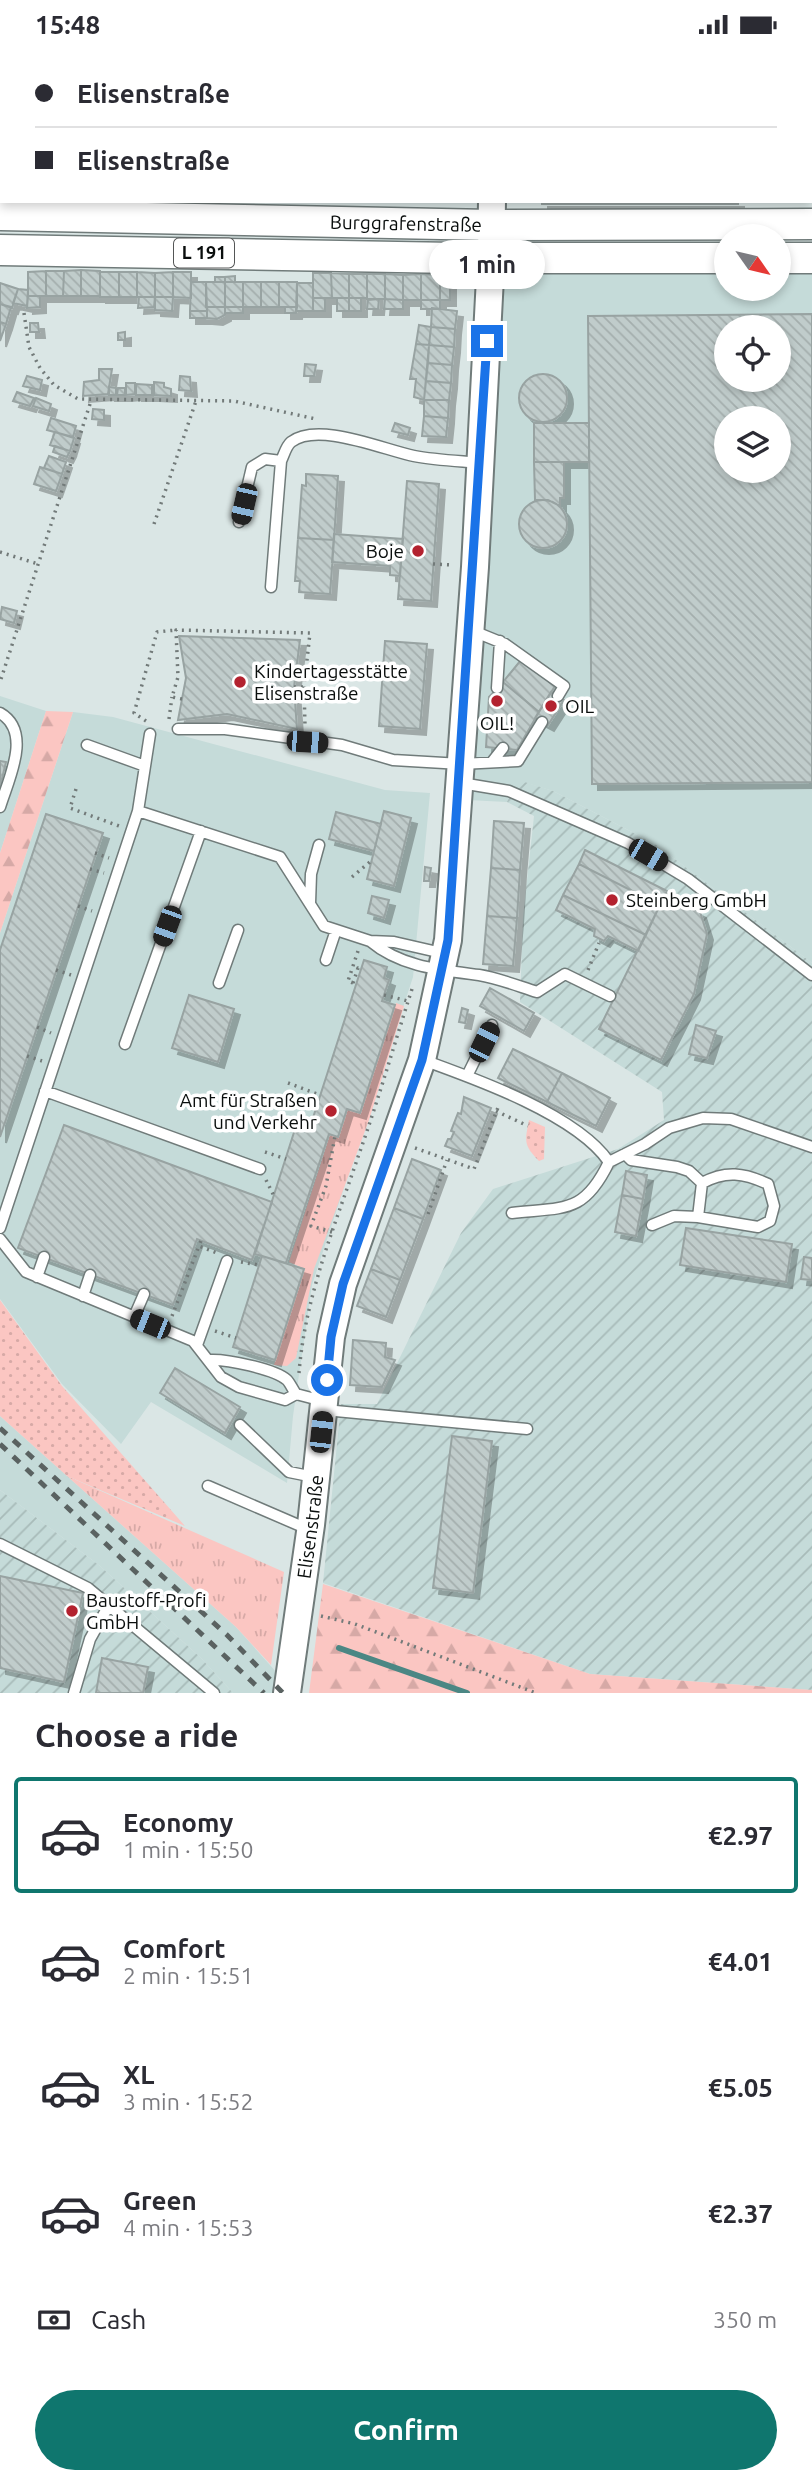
<!DOCTYPE html>
<meta charset="utf-8">
<style>
:root{--surface:#fff;--page:#f2f2f3;--text:#2b2b33;--muted:#7c7c81;--line:#e1e1e2;--accent:#0f766e}
body{margin:0;font-family:Ubuntu,sans-serif;background:var(--page);color:var(--text);height:100vh;display:flex;flex-direction:column;font-size:26px;white-space:nowrap}
*{box-sizing:border-box;margin:0}
p{font-size:23px;color:var(--muted)}
.icon{flex:none;width:38px;height:38px;fill:none;stroke:currentColor;stroke-width:2;stroke-linecap:round;stroke-linejoin:round}
.map{position:relative;height:1644px;overflow:hidden}
.details{display:flex;flex-direction:column;background:var(--surface);flex:1}
.details>*{flex:none}
.hud{position:absolute;left:0px;top:0px;width:812px;height:154px;box-shadow:0 4px 10px #0003;display:grid;align-content:center;height:154px;padding:0 35px;background:var(--surface)}
.needle{width:46px;rotate:124deg}
.tools{position:absolute;left:714px;top:175px;display:grid;gap:14px}
.tools a{display:grid;place-items:center;width:77px;height:77px;border-radius:50%;background:var(--surface);box-shadow:0 4px 10px #0003;font-size:35px}
.end{position:absolute;width:32px;height:32px;margin:-16px;border:9px solid #1a73e8;background:#fff;box-shadow:0 0 0 4px #fff}
.from{border-radius:50%}
.bubble{position:absolute;height:49px;border-radius:24px;background:var(--surface);box-shadow:0 4px 10px #0003;font-size:23px;font-weight:700;line-height:49px;text-align:center}
.car{position:absolute;width:21px;height:42px;margin:-21px -10px;border-radius:9px;box-shadow:0 0 5px 2px #0007;background:linear-gradient(#222 24%,#8ab4d8 0 40%,#222 0 76%,#8ab4d8 0 86%,#222 0)}
.hud b{display:flex;align-items:center;gap:24px;height:66px;font-size:26px}
.hud b+b{border-top:2px solid var(--line)}
.hud i{width:18px;height:18px;background:var(--text)}
ul{padding:0;list-style:none}
li{display:flex;align-items:center;gap:21px;height:116px;margin:0 14px 10px;padding:0 21px;border:4px solid transparent;border-radius:7px}
li div{flex:1}
li b{display:block;font-size:26px}
li em{font-style:normal;font-weight:700}
li.selected{border-color:var(--accent)}
li>.icon{width:63px;height:63px;stroke-width:1.5}
h2{padding:0 35px;font-size:32px;line-height:84px}
.pay{display:flex;align-items:center;gap:18px;height:77px;padding:0 35px;font-size:26px}
.pay p{margin-inline-start:auto}
.action{display:flex;gap:14px;margin-top:auto;padding:14px 35px}
.action a{flex:1;height:80px;border-radius:42px;background:var(--accent);color:#fff;font-size:28px;font-weight:700;line-height:80px;text-align:center}
.status{display:flex;justify-content:space-between;align-items:center;height:49px;padding:0 35px;background:var(--surface);direction:ltr}
.status svg{height:19px;fill:currentColor}
.map>svg:first-child{display:block}
.built{fill:#c5dbd9;fill-rule:evenodd}
.industrial{fill:url(#industrial-furrows)}
.grass{fill:url(#grass-tufts)}
.forest{fill:url(#forest-firs)}
.park{fill:url(#park-dots)}
.lines{fill:none;stroke-linecap:round;stroke-linejoin:round}
.stream{stroke:#4b8784;stroke-width:6}
.building{fill:url(#building-back-hatch);stroke:#98a3a2;stroke-width:2;fill-rule:evenodd;filter:url(#shadow)}
.lane-casing{stroke:#707b7a;stroke-width:13}
.street-casing{stroke:#707b7a;stroke-width:23}
.secondary-casing{stroke:#707b7a;stroke-width:30}
.primary-casing{stroke:#707b7a;stroke-width:33}
.path{stroke:#727a79;stroke-width:3.5;stroke-dasharray:2 5;stroke-linecap:butt}
.lane{stroke:#fff;stroke-width:10}
.street{stroke:#fff;stroke-width:19}
.secondary{stroke:#fff;stroke-width:26}
.primary{stroke:#fff;stroke-width:30}
.rail{stroke:#5a6261;stroke-width:5;stroke-dasharray:9 9;stroke-linecap:butt}
.route{stroke:#1a73e8;stroke-width:9}
.poi-dot{fill:#b3222f;stroke:#fff;stroke-width:2.5}
.labels{text-anchor:middle;stroke-width:7;stroke-linejoin:round;paint-order:stroke}
.shield{fill:#fff;stroke:#545656;stroke-width:2}
.shield-label{font-size:18px;font-weight:bold;fill:#0a0e0d}
.street-label{font-size:19px;fill:#0a0e0d;stroke:#fff}
.poi-label{font-size:19px;fill:#0a0e0d;stroke:#fff;text-anchor:start}
</style>
<div class="status"><b>15:48</b><svg viewBox="0 0 49 12"><path d="M0 12V9h3v3zM5 12V6h3v6zM10 12V3h3v9zM15 12V0h3v12zM26 1h20v11H26zM47 4h2v5h-2z"/></svg></div>
<div class="map">
<svg width="812" height="1644" viewBox="0 0 812 1644">
<defs>
<pattern id="industrial-furrows" width="10" height="10" patternUnits="userSpaceOnUse" patternTransform="scale(1.75)"><rect width="10" height="10" fill="#c5dbd9"/><path d="M-1 1l2-2M0 10L10 0M9 11l2-2" fill="none" stroke="#a8bbb9"/></pattern>
<pattern id="grass-tufts" width="24" height="20" patternUnits="userSpaceOnUse" patternTransform="scale(1.75)"><rect width="24" height="20" fill="#fbc6c2"/><path d="M3 7l-1-3M5 7V3M7 7l1-3M15 17l-1-3M17 17v-4M19 17l1-3" fill="none" stroke="#d6a9a6"/></pattern>
<pattern id="forest-firs" width="22" height="20" patternUnits="userSpaceOnUse" patternTransform="scale(1.75)"><rect width="22" height="20" fill="#fbc6c2"/><path d="M5 1l3.5 6h-7zM16 11l3.5 6h-7z" fill="#d6a9a6"/></pattern>
<pattern id="park-dots" width="8" height="8" patternUnits="userSpaceOnUse" patternTransform="scale(1.75)"><rect width="8" height="8" fill="#fbc6c2"/><path d="M2 2h.1M6 6h.1" fill="none" stroke="#d6a9a6" stroke-width="1.8" stroke-linecap="round"/></pattern>
<pattern id="building-back-hatch" width="6" height="6" patternUnits="userSpaceOnUse" patternTransform="scale(1.75)"><rect width="6" height="6" fill="#c0cccb"/><path d="M-1 5l2 2M0 0l6 6M5-1l2 2" fill="none" stroke="#a4aead"/></pattern>
<filter id="shadow"><feDropShadow dx="6" dy="6" stdDeviation="0" flood-color="#0004"/></filter>
</defs>
<rect width="100%" height="100%" fill="#dae6e5"/>
<!-- built -->
<path class="built" d="M726 213V240H779V213H812V914L655 795 553 742 516 731 507 753 468 751 496 215ZM726 278H779V331H726ZM726 369H779V422H726Z
M0 647 46 662 0 804Z
M73 663 113 668 385 741 430 744 413 928 312 1236 293 1367 287 1434 151 1353 121 1395 62 1335 0 1250V884Z
M0 1367 236 1578 295 1644H233L201 1609 100 1517 0 1441Z"/>
<!-- industrial -->
<path class="industrial" d="M515 730 553 742 655 795 812 914V1641L590 1625 323 1534 341 1355H377L461 1184 493 1140 618 1100 664 1071 662 1043 520 953 523 868 534 767 507 753Z
M0 1441 100 1517 201 1609 233 1644H0Z"/>
<!-- grass -->
<path class="grass" d="M396 954 404 957 369 1071 314 1220 296 1309 287 1317 274 1316 305 1220 289 1213 330 1086 339 1088 348 1060 361 1064Z
M67 1427 284 1523 271 1616 236 1578Z"/>
<!-- forest -->
<path class="forest" d="M46 662 73 663 0 884V804Z
M323 1535 590 1625 812 1641V1644H309Z"/>
<!-- park -->
<path class="park" d="M607 0H743V2H607Z
M529 1071 545 1078 544 1110 539 1112C523 1096 525 1092 529 1071Z
M0 1251 62 1337 185 1477 67 1427 0 1367Z"/>
<g class="lines">
<!-- stream -->
<path class="stream" d="M339 1599 467 1644"/>
</g>
<!-- building -->
<path class="building" d="M528 0H559V2H528Z
M789 0H812V25L810 2Z
M810 98H812L810 140Z
M542 152H573L572 155H542Z
M573 152H618V155H572Z
M618 152H663V155H618Z
M663 152H708V155H663Z
M708 152H738V155H708Z
M81 221V247H63L64 222Z
M81 221 100 222V247H81Z
M46 222V247H28V223Z
M46 222H64L63 247H46Z
M100 223H119V248H100Z
M119 223H137V248H119Z
M137 223 155 224V248H137Z
M173 223H191V249L173 248Z
M173 223V248H155V224Z
M313 224H331L332 249H313Z
M331 224 349 225V249H332Z
M349 225H367V249H349Z
M367 225H385V250H367Z
M385 225 403 226V251L385 250Z
M421 225 440 226V251H421Z
M421 225V251H403V226Z
M235 227V233H225V228Z
M215 228H225V233H215Z
M191 233H206L207 262H190Z
M206 233H225V258H206Z
M225 233H243V258H225Z
M243 233H261V258H243Z
M261 233H279V258H261Z
M279 233H297V258H279Z
M0 234 18 240 12 259 0 255Z
M297 234H313V262H296Z
M440 234H450V251H440Z
M18 240 28 241 27 257 13 254Z
M28 247H40V258L27 259Z
M139 248H155L154 258 138 259Z
M155 248H173L172 262 155 261Z
M313 249H325V262H313Z
M337 249H349V262H337Z
M349 249H361V262H349Z
M379 250 378 260H367L368 251Z
M385 250 403 251V260H384Z
M421 251H440V260H421Z
M0 255 11 258 6 275 0 273Z
M207 258H225V266L217 270 207 269Z
M225 258H243V264H225Z
M285 258H297L296 264H285Z
M432 259 457 262 455 280 431 278Z
M190 262H207V269H190Z
M812 265V733L592 735 588 267ZM726 278H779V331H726ZM726 369H779V422H726Z
M0 273 6 275 0 292Z
M30 274H38L39 283H30Z
M419 276 431 278 429 296 416 295Z
M431 278 455 280 454 298 429 296Z
M125 283V291H118V284Z
M416 295 429 296 424 351 414 348 416 330H410Z
M429 296 454 298 452 316 428 314Z
M428 314 452 316 451 334 426 332Z
M305 315 316 316 314 327H304Z
M99 320H112L108 345 83 347 84 333 99 331Z
M519 349a24 24 0 1 1 48 0a24 24 0 1 1-48 0Z
M27 327 42 331 40 341 23 337Z
M180 327 190 328 191 342 179 341Z
M426 332 451 334 449 351H424Z
M154 333 164 334V338L171 340V347L154 346Z
M126 334H135V345L126 346Z
M136 335 152 336V346H136Z
M109 338 116 339V346H109Z
M118 339H125V346H117Z
M17 343 34 349 30 357 13 352Z
M36 349 51 355 49 362 33 357Z
M424 351H449L448 369 424 367Z
M93 360 104 361V371L92 370Z
M424 367 448 369 446 388 422 387Z
M51 369 76 377 73 388 47 381Z
M395 374 410 379 408 386 392 382Z
M534 374H589V413H534Z
M55 383 74 389 70 402 50 396Z
M55 397 70 402 67 408 53 403Z
M49 407 66 413 62 425 44 419Z
M534 413H564V449H560V457L548 451H535Z
M40 418 62 425 56 442 34 435Z
M306 425 338 427 334 491 298 489 302 436 306 437Z
M407 432 439 435 431 552 398 550Z
M519 475a24 24 0 1 1 48 0a24 24 0 1 1-48 0Z
M334 485 403 490 400 527 390 526V517L332 513Z
M298 489 334 491 330 545 299 543 300 532H295Z
M2 558 17 562 14 574 0 570Z
M179 587 300 591 294 638 297 680 227 665 178 671 186 629Z
M385 592 427 595 420 680 379 677Z
M521 611 555 637 539 663 503 633Z
M503 633 539 663 517 701 486 698 489 648Z
M551 643 564 651 548 676 535 669Z
M0 712 6 713 0 738Z
M384 762 411 769 394 837 367 830Z
M336 763 381 775 374 802 329 790Z
M46 765 103 784 0 1088V901Z
M494 772 524 774 520 821 491 819Z
M585 801 667 842 665 846 700 863 707 885 694 945 661 1011 599 980 660 856 579 815Z
M579 815 660 856 646 886 563 846Z
M425 818 431 819 429 832H424Z
M491 819 520 821 517 869 487 867Z
M563 846 646 886 638 902 608 887 604 892 594 887 595 880 556 861Z
M372 847 389 851 384 869 368 864Z
M487 867 517 869 513 917 483 915Z
M364 911 387 918 384 929 389 931 382 952 395 956 360 1064 347 1060 338 1088 329 1085 286 1214 255 1205 297 1074 310 1078Z
M490 939 534 964 524 982 480 957Z
M189 946 234 960 218 1013 172 999Z
M462 959 468 961 465 974 459 973Z
M696 976 716 982 707 1009 689 1005Z
M513 1000 562 1024 547 1053 498 1029Z
M562 1024 610 1049 596 1077 547 1053Z
M464 1048 491 1059 472 1107 445 1097 448 1090H451L454 1083 451 1082 458 1064 461 1065Z
M64 1076 272 1153 252 1211 197 1190 173 1256 18 1199Z
M412 1110 441 1121 423 1170 394 1159Z
M626 1122 647 1126 643 1150 622 1146Z
M622 1146 643 1150 636 1187 615 1183Z
M394 1159 423 1170 400 1231 371 1220Z
M686 1179 792 1195 786 1233 680 1216Z
M262 1207 304 1220 275 1311 233 1298Z
M804 1208 812 1209V1231L801 1230Z
M371 1220 400 1231 386 1268 357 1257Z
M353 1291 386 1294 385 1308 395 1311 382 1338 350 1336Z
M175 1319 240 1358 225 1384 160 1344Z
M452 1387 492 1392 473 1544 433 1539Z
M0 1527 83 1544 64 1633 0 1619Z
M102 1609 148 1618 143 1644H96Z"/>
<g class="lines">
<defs>
<path id="lane" d="M576 2V0
M239 473 252 418 265 410 281 412
M271 538 281 412C284 406 286 397 291 393 318 372 384 401 414 407 435 411 458 412 480 414
M473 582 505 595 564 637 558 647
M497 639 500 592
M0 664C33 683 8 731 0 758
M178 680H225L342 696 393 711 461 715 518 712 542 673
M87 696 145 717
M492 713 503 699
M461 734 509 742 628 794 688 830 812 926
M138 762 150 685
M310 854 311 825 319 796
M370 892C401 918 440 921 479 926 498 929 518 937 537 943L565 925 610 947
M326 911 336 881
M219 934 238 881
M125 995 201 782
M423 1011C476 1030 577 1066 609 1113L645 1095 669 1079 703 1069 731 1070 812 1098
M467 1027 492 976
M45 1042 260 1120
M625 1105 631 1111 677 1118 689 1122 702 1134 698 1168 758 1178 770 1172 774 1157 768 1135C744 1124 726 1121 702 1134
M512 1164C565 1158 584 1165 609 1113
M652 1176 674 1167 698 1168
M0 1179 138 762 280 808 324 877 370 892 394 893 442 904
M0 1190 26 1223 193 1292 221 1328 239 1338 285 1351 296 1345
M37 1228 44 1208
M83 1247 90 1226
M134 1268 144 1245
M197 1296 227 1212
M210 1311C226 1310 275 1320 287 1331 290 1334 293 1341 296 1345L323 1352
M325 1361 527 1380
M240 1376 289 1423 314 1428
M208 1437 310 1481
M0 1495 88 1539 214 1644
M74 1644 90 1590 109 1556"/>
<path id="street" d="M757 0V2
M57 2V0
M810 54H812"/>
<g id="secondary">
<path d="M39 2 41 0"/>
<path d="M495 2V0"/>
<path d="M0 57 2 54"/>
<path d="M0 129 2 124"/>
<path id="s1" d="M287 1644 311 1476 331 1288 343 1235 422 1011 448 891 475 518 491 209 492 152"/>
</g>
<g id="primary">
<path id="s2" d="M0 166 491 176 812 175"/>
<path d="M0 201 455 209H726"/>
<path d="M779 209H812"/>
</g>
</defs>
<!-- lane casing -->
<use href="#lane" class="lane-casing"/>
<!-- street casing -->
<use href="#street" class="street-casing"/>
<!-- secondary casing -->
<use href="#secondary" class="secondary-casing"/>
<!-- primary casing -->
<use href="#primary" class="primary-casing"/>
<!-- path -->
<path class="path" d="M230 0 233 2
M678 0V2
M305 2V0
M358 2V0
M24 264 29 298 40 319 54 336 78 350 234 352 316 370
M154 475 196 352
M0 503 38 515
M433 515 452 516
M1 630 91 352
M294 638H304
M182 650 172 648 178 628 176 581 310 584 304 638 305 677
M169 670 172 648
M146 672 134 664 157 583 176 581
M76 740 70 759 119 777
M95 804 109 809
M90 820 104 824
M352 828 371 812
M78 857 92 862
M56 921 71 926
M588 921 599 894
M353 934 348 932 358 902
M353 934 358 919 361 920
M384 946 408 952
M37 978 51 984
M27 1007 42 1012
M288 1034 320 1046
M496 1062 528 1077
M415 1099 474 1120 499 1056
M265 1103 286 1110
M266 1131 274 1147
M428 1165 447 1111
M332 1183 311 1177 326 1137 335 1087
M201 1192 199 1197 217 1204
M241 1213 259 1216
M172 1267 199 1197
M215 1282 236 1289
M299 1324C305 1248 334 1179 358 1108 378 1052 394 996 412 940
M321 1567 355 1575 536 1644"/>
<!-- lane -->
<use href="#lane" class="lane"/>
<!-- street -->
<use href="#street" class="street"/>
<!-- secondary -->
<use href="#secondary" class="secondary"/>
<!-- primary -->
<use href="#primary" class="primary"/>
<!-- rail -->
<path class="rail" d="M0 1379 227 1586 283 1644
M0 1395 264 1644"/>
</g>
<g class="lines">
<!-- route -->
<path class="route" d="M327 1331 331 1288 343 1235 422 1011 448 891 487 292"/>
</g>
<!-- markers -->
<g class="poi-dot">
<circle cx="418" cy="502" r="7"/>
<circle cx="240" cy="633" r="7"/>
<circle cx="497" cy="652" r="7"/>
<circle cx="551" cy="657" r="7"/>
<circle cx="612" cy="851" r="7"/>
<circle cx="331" cy="1062" r="7"/>
<circle cx="72" cy="1562" r="7"/>
</g>
<g class="labels">
<!-- shield labels -->
<rect class="shield" x="174" y="189.5" width="60" height="29" rx="5"/>
<g class="shield-label">
<text x="204" y="210">L 191</text>
</g>
<!-- street labels -->
<g class="street-label">
<text dy="7" stroke="none"><textPath href="#s2" startOffset="406">Burggrafenstraße</textPath></text>
<text dy="7" stroke="none"><textPath href="#s1" startOffset="168">Elisenstraße</textPath></text>
</g>
<!-- poi labels -->
<g class="poi-label">
<text x="404" y="509" text-anchor="end">Boje</text>
<text x="254" y="629">Kindertagesstätte<tspan x="254" dy="22">Elisenstraße</tspan></text>
<text x="565" y="664">OIL</text>
<text x="497" y="681" text-anchor="middle">OIL!</text>
<text x="626" y="858">Steinberg GmbH</text>
<text x="317" y="1058" text-anchor="end">Amt für Straßen<tspan x="317" dy="22">und Verkehr</tspan></text>
<text x="86" y="1558">Baustoff-Profi<tspan x="86" dy="22">GmbH</tspan></text>
</g>
</g>
</svg>
<div class="tools">
<a><svg class="needle" viewBox="-14 -14 28 28"><path d="M0-13l5 13h-10z" fill="#e53935"/><path d="M0 13l5-13h-10z" fill="#7c7c81"/></svg></a>
<a><svg class="icon" aria-label="locate" viewBox="0 0 24 24"><circle cx="12" cy="12" r="6"/><path d="M12 2v4M12 18v4M2 12h4M18 12h4"/></svg></a>
<a><svg class="icon" aria-label="layers" viewBox="0 0 24 24"><path d="M12 4l9 5-9 5-9-5zM3 14l9 5 9-5"/></svg></a>
</div>
<i class="end from" style="left:327px;top:1331px"></i>
<i class="end" style="left:487px;top:292px"></i>
<div class="bubble" style="left:429px;top:191px;width:116px">1 min</div>
<i class="car" style="left:244px;top:455px;rotate:193deg"></i>
<i class="car" style="left:307px;top:693px;rotate:94deg"></i>
<i class="car" style="left:648px;top:806px;rotate:120deg"></i>
<i class="car" style="left:167px;top:877px;rotate:200deg"></i>
<i class="car" style="left:484px;top:993px;rotate:26deg"></i>
<i class="car" style="left:150px;top:1275px;rotate:292deg"></i>
<i class="car" style="left:321px;top:1383px;rotate:6deg"></i>
<div class="hud">
<b><i class="from"></i>Elisenstraße</b>
<b><i></i>Elisenstraße</b>
</div>
</div>
<section class="details">
<h2>Choose a ride</h2>
<ul>
<li class="selected"><svg class="icon" aria-label="car" viewBox="0 0 24 24"><path d="M5 17H2v-5l4-1 3-4h7l3 4 3 1v5h-3M9 17h6M6 11h13"/><circle cx="7" cy="17" r="2"/><circle cx="17" cy="17" r="2"/></svg><div><b>Economy</b><p>1 min · 15:50</p></div><em>€2.97</em></li>
<li><svg class="icon" aria-label="car" viewBox="0 0 24 24"><path d="M5 17H2v-5l4-1 3-4h7l3 4 3 1v5h-3M9 17h6M6 11h13"/><circle cx="7" cy="17" r="2"/><circle cx="17" cy="17" r="2"/></svg><div><b>Comfort</b><p>2 min · 15:51</p></div><em>€4.01</em></li>
<li><svg class="icon" aria-label="car" viewBox="0 0 24 24"><path d="M5 17H2v-5l4-1 3-4h7l3 4 3 1v5h-3M9 17h6M6 11h13"/><circle cx="7" cy="17" r="2"/><circle cx="17" cy="17" r="2"/></svg><div><b>XL</b><p>3 min · 15:52</p></div><em>€5.05</em></li>
<li><svg class="icon" aria-label="car" viewBox="0 0 24 24"><path d="M5 17H2v-5l4-1 3-4h7l3 4 3 1v5h-3M9 17h6M6 11h13"/><circle cx="7" cy="17" r="2"/><circle cx="17" cy="17" r="2"/></svg><div><b>Green</b><p>4 min · 15:53</p></div><em>€2.37</em></li>
</ul>
<div class="pay"><svg class="icon" aria-label="cash" viewBox="0 0 24 24"><path d="M3 7h18v10H3z"/><circle cx="12" cy="12" r="2"/></svg>Cash<p>350 m</p></div>
<div class="action"><a>Confirm</a></div>
</section>
